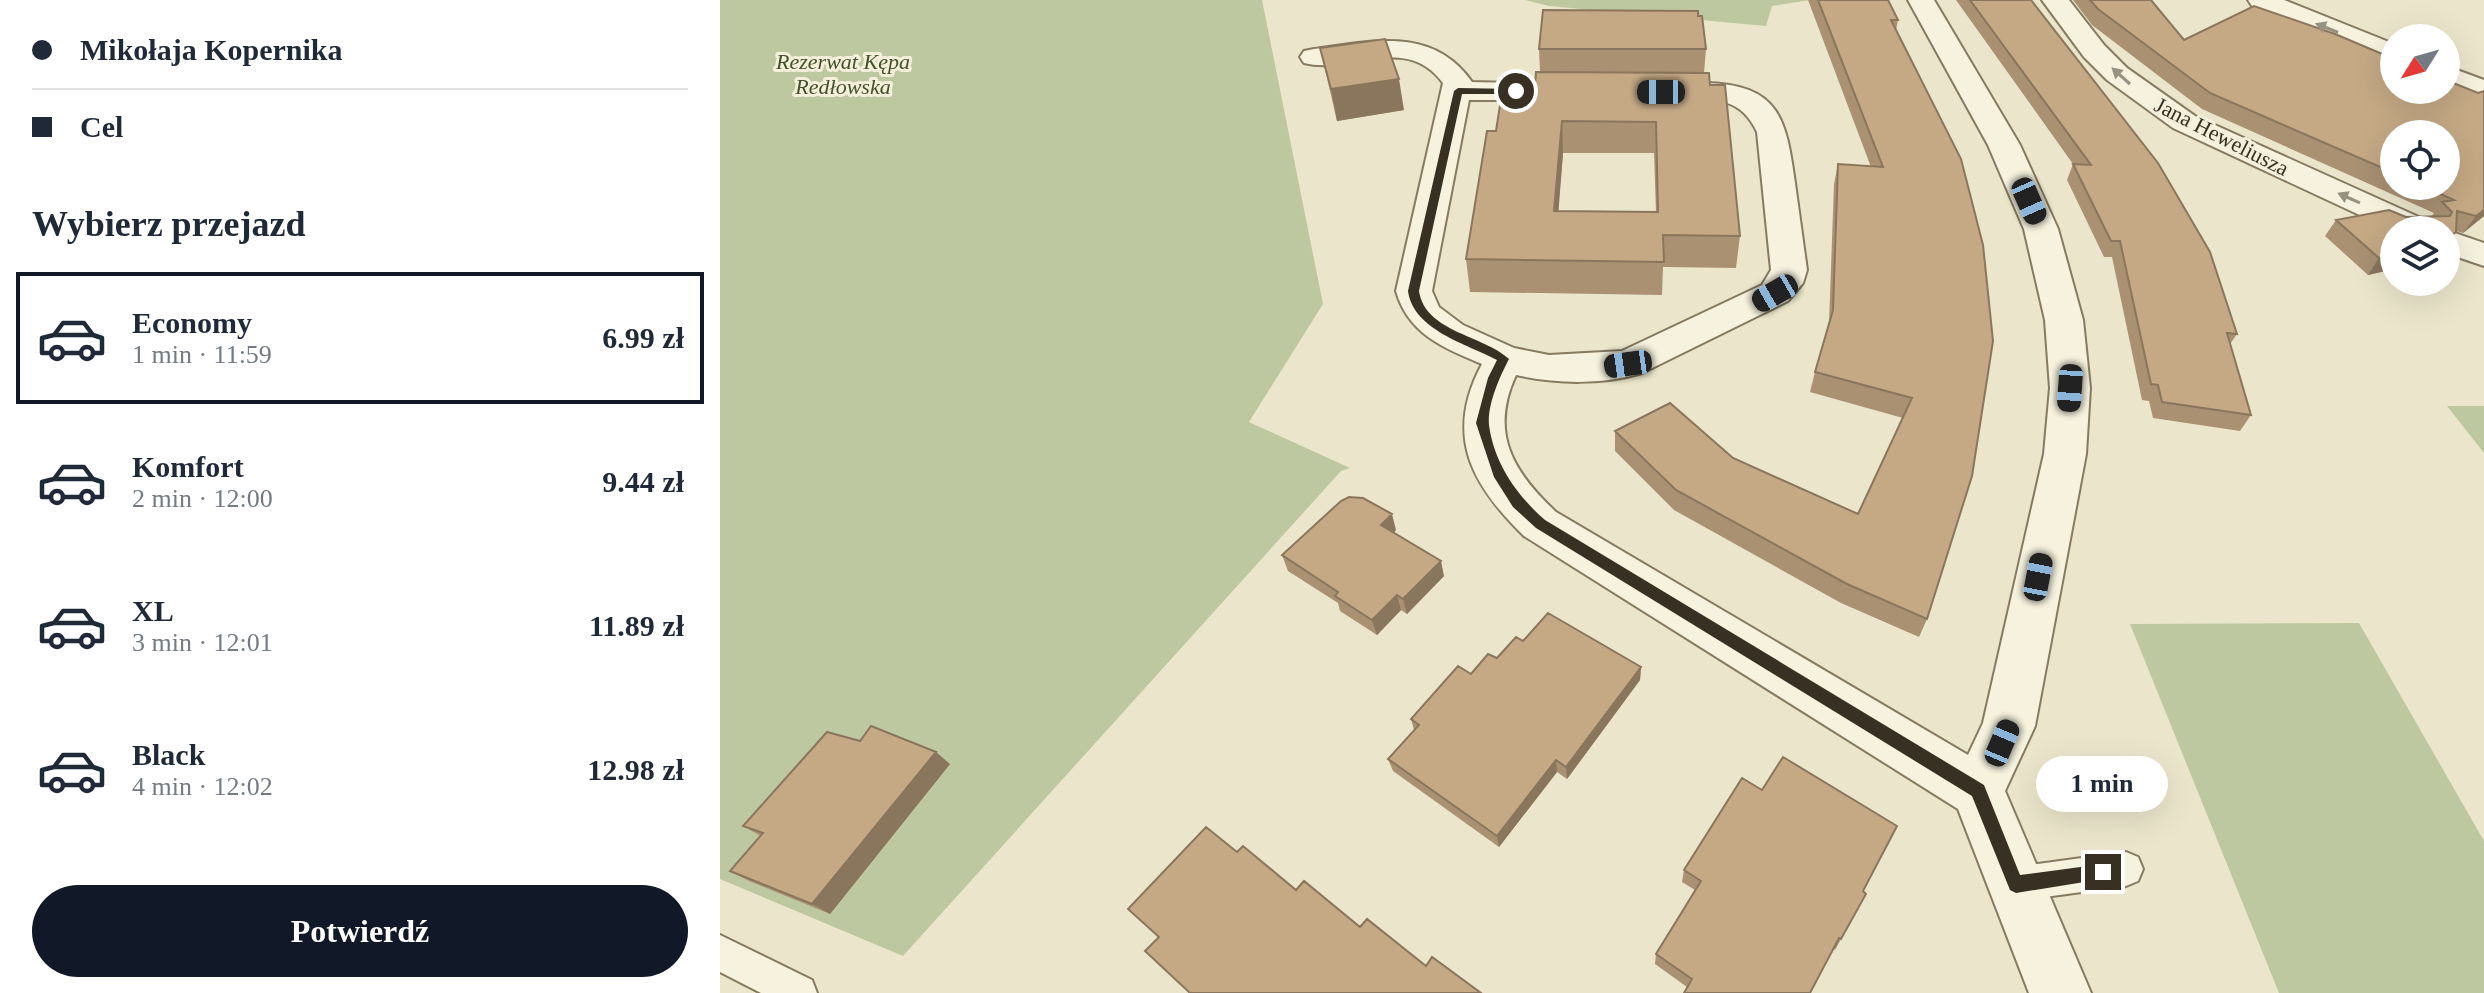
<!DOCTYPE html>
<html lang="pl">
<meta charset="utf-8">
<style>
:root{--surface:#fff;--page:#f2f2f3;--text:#1f2937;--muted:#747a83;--line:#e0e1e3;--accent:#111827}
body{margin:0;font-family:Georgia,serif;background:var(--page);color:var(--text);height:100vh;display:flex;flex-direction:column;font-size:30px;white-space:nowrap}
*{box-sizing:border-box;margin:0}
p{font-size:26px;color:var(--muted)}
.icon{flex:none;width:44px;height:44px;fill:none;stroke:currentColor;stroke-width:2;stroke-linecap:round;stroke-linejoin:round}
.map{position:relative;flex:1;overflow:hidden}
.panel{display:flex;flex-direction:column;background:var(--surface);width:720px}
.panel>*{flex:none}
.top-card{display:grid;align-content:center;height:176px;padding:0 32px;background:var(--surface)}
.needle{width:52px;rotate:233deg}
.fabs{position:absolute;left:1660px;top:24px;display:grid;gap:16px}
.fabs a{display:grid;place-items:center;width:80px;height:80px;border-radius:50%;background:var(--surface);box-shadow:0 8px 32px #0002;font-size:40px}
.end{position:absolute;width:36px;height:36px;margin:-18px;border:10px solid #383022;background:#fff;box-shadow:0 0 0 4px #fff}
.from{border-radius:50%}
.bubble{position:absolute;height:56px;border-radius:28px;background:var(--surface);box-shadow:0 8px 32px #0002;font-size:26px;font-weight:700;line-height:56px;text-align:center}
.car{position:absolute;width:24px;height:48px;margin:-24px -12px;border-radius:10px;box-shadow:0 0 6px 2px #0007;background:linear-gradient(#222 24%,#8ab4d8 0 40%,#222 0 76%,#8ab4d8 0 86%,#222 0)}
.top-card b{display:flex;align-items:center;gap:28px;height:76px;font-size:30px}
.top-card b+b{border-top:2px solid var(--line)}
.top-card i{width:20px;height:20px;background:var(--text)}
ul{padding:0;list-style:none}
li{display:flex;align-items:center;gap:24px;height:132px;margin:0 16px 12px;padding:0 16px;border:4px solid transparent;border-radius:0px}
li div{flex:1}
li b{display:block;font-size:30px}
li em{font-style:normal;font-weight:700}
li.on{border-color:var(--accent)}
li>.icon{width:72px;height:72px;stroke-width:1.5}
h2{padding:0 32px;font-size:36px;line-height:96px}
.button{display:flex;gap:16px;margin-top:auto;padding:16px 32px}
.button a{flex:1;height:92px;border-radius:48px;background:var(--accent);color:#fff;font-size:32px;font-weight:700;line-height:92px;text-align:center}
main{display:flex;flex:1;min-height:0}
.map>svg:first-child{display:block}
.green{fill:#bec8a0}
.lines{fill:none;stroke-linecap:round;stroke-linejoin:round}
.service-casing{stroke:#867a61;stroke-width:4}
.minor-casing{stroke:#867a61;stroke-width:4}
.service{fill:#f6f2de;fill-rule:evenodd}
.minor{fill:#f6f2de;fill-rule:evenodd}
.wall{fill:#a99172;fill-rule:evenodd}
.shaded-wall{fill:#8a765d}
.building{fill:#c5a985;stroke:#8a765d;stroke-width:2;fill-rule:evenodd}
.oneway{fill:#979180}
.route{fill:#383022}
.labels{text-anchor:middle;stroke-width:6;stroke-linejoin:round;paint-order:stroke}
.far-park-label{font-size:22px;font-style:italic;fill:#43522b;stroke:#f3efda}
.far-street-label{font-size:22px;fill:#383022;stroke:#f3efda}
</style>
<main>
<section class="panel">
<div class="top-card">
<b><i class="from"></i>Mikołaja Kopernika</b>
<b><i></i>Cel</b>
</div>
<h2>Wybierz przejazd</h2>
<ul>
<li class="on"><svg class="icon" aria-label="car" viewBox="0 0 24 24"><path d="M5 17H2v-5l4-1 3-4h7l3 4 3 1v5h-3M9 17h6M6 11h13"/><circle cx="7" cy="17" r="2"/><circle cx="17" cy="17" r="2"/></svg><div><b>Economy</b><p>1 min · 11:59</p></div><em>6.99 zł</em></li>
<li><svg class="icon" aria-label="car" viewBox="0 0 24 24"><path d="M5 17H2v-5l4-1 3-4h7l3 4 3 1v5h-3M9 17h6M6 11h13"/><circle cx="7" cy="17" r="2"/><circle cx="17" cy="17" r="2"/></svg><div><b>Komfort</b><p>2 min · 12:00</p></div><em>9.44 zł</em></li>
<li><svg class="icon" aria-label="car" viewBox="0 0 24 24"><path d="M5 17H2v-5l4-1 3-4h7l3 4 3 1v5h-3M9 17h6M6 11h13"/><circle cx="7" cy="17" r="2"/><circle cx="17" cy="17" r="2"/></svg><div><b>XL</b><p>3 min · 12:01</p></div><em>11.89 zł</em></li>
<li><svg class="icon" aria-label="car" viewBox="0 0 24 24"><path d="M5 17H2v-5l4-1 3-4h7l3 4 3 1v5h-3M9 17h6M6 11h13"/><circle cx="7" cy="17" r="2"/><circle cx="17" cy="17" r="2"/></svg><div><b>Black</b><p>4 min · 12:02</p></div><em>12.98 zł</em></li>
</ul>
<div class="button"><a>Potwierdź</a></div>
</section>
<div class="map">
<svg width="1764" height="993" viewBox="0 0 1764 993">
<rect width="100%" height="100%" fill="#ebe6cb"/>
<!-- green -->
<path class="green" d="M0 0H542L603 304 529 422 630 468 621 471 183 956 0 879Z
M805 0H1091L1052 6 1046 26 829 6Z
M1727 406H1764V454V453Z
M1639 623 1764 841V993H1559L1410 624Z"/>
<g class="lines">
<defs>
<path id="service" d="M1406 852 1418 857 1423 869 1418 881 1406 886 1296 901 1284 896 1279 884 1284 872 1296 867Z
M0 935 92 980 97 993H41L0 972Z"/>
<path id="minor" d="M1188 0H1214L1300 145 1338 229 1363 320 1370 388 1366 454 1315 726 1285 791 1371 993H1309L1238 809 804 536C751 484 724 435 762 364 724 348 688 334 676 291L723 83C685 32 631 75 584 63L580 57 584 51 594 49C653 41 713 26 752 82L886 85 891 91 886 97 876 100H749L712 291 719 307 743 325 794 348 829 355 902 351 1042 285 1051 270 1037 132C1014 83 975 108 935 98L930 92 935 86C951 82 968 82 984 83 1060 84 1066 119 1075 183 1079 212 1083 241 1087 270L1083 283 1068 301 922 373C882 385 836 384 796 375 769 433 793 472 836 512L1248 755 1263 723 1324 454 1330 388 1325 320 1304 229 1268 145Z
M1322 0H1349L1384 45 1407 68 1475 116 1712 223 1717 230 1674 231 1453 128 1387 80 1364 57Z
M1528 0H1564L1674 44V62L1532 6Z
M1726 66 1764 80V99L1726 85Z
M1726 230 1764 243V266L1726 253Z"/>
</defs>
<!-- service casing -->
<use href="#service" class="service-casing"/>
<!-- minor casing -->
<use href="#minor" class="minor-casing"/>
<!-- service -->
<use href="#service" class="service"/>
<!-- minor -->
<use href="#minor" class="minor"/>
</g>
<!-- wall -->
<path class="wall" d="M1088 0H1168L1178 20 1176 30 1207 619 1199 637 1121 603 954 510 895 451V431L1013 458 1138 514 1183 418 1090 392 1095 372 1109 324 1114 184 1118 164 1151 167Z
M1236 0H1311L1517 334 1510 344 1531 415 1520 431 1433 418 1429 401 1422 400 1392 257H1384L1347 180 1353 164Z
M1353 0H1431L1464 40 1758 93 1764 91V216L1743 233 1736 231 1726 244V230L1674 269 1648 275 1605 236 1616 220 1711 217 1714 213 1482 109 1372 25ZM1674 134 1726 186H1674Z
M600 48 684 110 617 121Z
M819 49H986L984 73 990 85 1020 236 1016 268 943 267 942 295 750 292 746 259 776 131 814 99 820 72ZM843 153H934L936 212 838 211Z
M676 530 674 532 724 576 687 614 681 610 657 635 620 611 618 603 568 571 562 555Z
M803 641 921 667 920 680 847 779 837 772 779 847 673 771 668 759 694 730 691 719 751 674Z
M230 764 110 914 29 881 10 871 41 836 23 826Z
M964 870 1143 891 1146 894 1115 950 1113 948 967 987 935 964 936 954 975 890 962 882Z"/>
<!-- shaded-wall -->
<path class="shaded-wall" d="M679 79 684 110 617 121 611 89Z
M842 121 843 153 836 243 834 211Z
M1764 210V216L1743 233 1756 216Z
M1674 255V269L1648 275 1659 258Z
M672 514 676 530 665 541 661 525Z
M721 561 724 576 687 614 683 599Z
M677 595 681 610 657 635 652 620Z
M921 667 920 680 847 779 846 767Z
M216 752 230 764 110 914 92 904Z
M836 760 837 772 779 847 777 836Z"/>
<!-- building -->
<path class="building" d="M1098 0H1168L1178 20H1171L1241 159 1263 245 1273 341 1252 476 1207 619 1127 584 956 490 895 431 950 403 1013 458 1138 514 1192 398 1095 372 1113 310 1118 164 1163 167Z
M1250 0H1311L1438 163 1490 252 1517 334 1507 333 1531 415 1442 402 1438 385 1431 384 1400 241H1391L1353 164 1371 165Z
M1370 0H1431L1464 40 1534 6 1615 34 1674 59V90H1726V80L1758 93 1764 91V210L1756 216 1737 211 1736 232 1726 239V230H1674V255L1659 258 1616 220 1669 210 1686 217 1730 216 1732 212 1722 202 1734 200 1703 186H1726V134H1674V173L1490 93 1378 9Z
M823 10 978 11V16H982L986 49H819Z
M665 39 679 79 611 89 600 48Z
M816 72 989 73 990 85H1005L1020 236 943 235 944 262 746 259 767 131H776L781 99H814ZM842 121 936 122 938 212 834 211Z
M629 497 643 498 672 514 661 525 721 561 683 599 677 595 652 620 615 596 618 592 562 555 621 501Z
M828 613 921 667 846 767 836 760 777 836 668 759 699 725 691 719 738 666 751 674 768 654 777 658 796 637 803 641Z
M151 726 216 752 92 904 10 871 43 833 23 826 107 732 140 741Z
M1063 757 1177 826 1143 891 1146 894 1121 939 1119 938 1090 993H964L972 979 936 954 981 881 964 870 1022 778 1042 790Z
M486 827 517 852 523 846 576 890 584 881 640 927 647 919 706 966 712 957 761 993H470L425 951 439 937 408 909Z"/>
<!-- one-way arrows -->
<defs><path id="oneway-solid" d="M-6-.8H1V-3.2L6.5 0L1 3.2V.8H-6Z" transform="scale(2)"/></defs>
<g class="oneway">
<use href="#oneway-solid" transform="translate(1607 28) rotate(-158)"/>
<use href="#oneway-solid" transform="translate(1401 76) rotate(-138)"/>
<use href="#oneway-solid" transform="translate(1629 198) rotate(-156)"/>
</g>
<!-- route -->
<path class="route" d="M738 88 796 89 801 91 796 94H742L699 291C705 332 763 335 789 359 780 376 767 405 769 425 774 463 797 496 825 520L1264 785 1300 875 1383 864 1389 866 1391 872 1389 878 1296 893 1290 890 1252 796 816 528 793 507 774 477 756 423 768 378 777 360C747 344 693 330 688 291L734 91Z"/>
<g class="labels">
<!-- far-park labels -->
<g class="far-park-label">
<text x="123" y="69">Rezerwat Kępa<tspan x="123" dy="25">Redłowska</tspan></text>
</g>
<!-- far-street labels -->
<g class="far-street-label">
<text transform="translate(1502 136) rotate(27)" y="8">Jana Heweliusza</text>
</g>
</g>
</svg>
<div class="fabs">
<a><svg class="needle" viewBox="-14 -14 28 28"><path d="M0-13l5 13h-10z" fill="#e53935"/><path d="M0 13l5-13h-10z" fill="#747a83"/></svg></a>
<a><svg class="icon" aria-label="locate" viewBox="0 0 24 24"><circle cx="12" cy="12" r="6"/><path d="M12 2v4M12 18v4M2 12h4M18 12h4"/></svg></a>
<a><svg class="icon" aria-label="layers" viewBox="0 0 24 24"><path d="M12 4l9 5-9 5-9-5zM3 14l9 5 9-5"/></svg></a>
</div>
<i class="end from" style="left:796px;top:91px"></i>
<i class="end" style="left:1383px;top:872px"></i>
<div class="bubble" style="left:1316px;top:756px;width:132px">1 min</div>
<i class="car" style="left:941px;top:92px;rotate:270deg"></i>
<i class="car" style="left:1309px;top:201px;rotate:156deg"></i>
<i class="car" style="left:1055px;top:293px;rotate:240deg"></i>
<i class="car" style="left:908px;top:364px;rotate:262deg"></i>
<i class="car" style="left:1350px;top:388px;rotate:184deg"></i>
<i class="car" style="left:1318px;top:577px;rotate:11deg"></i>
<i class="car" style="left:1282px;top:743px;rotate:23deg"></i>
</div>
</main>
